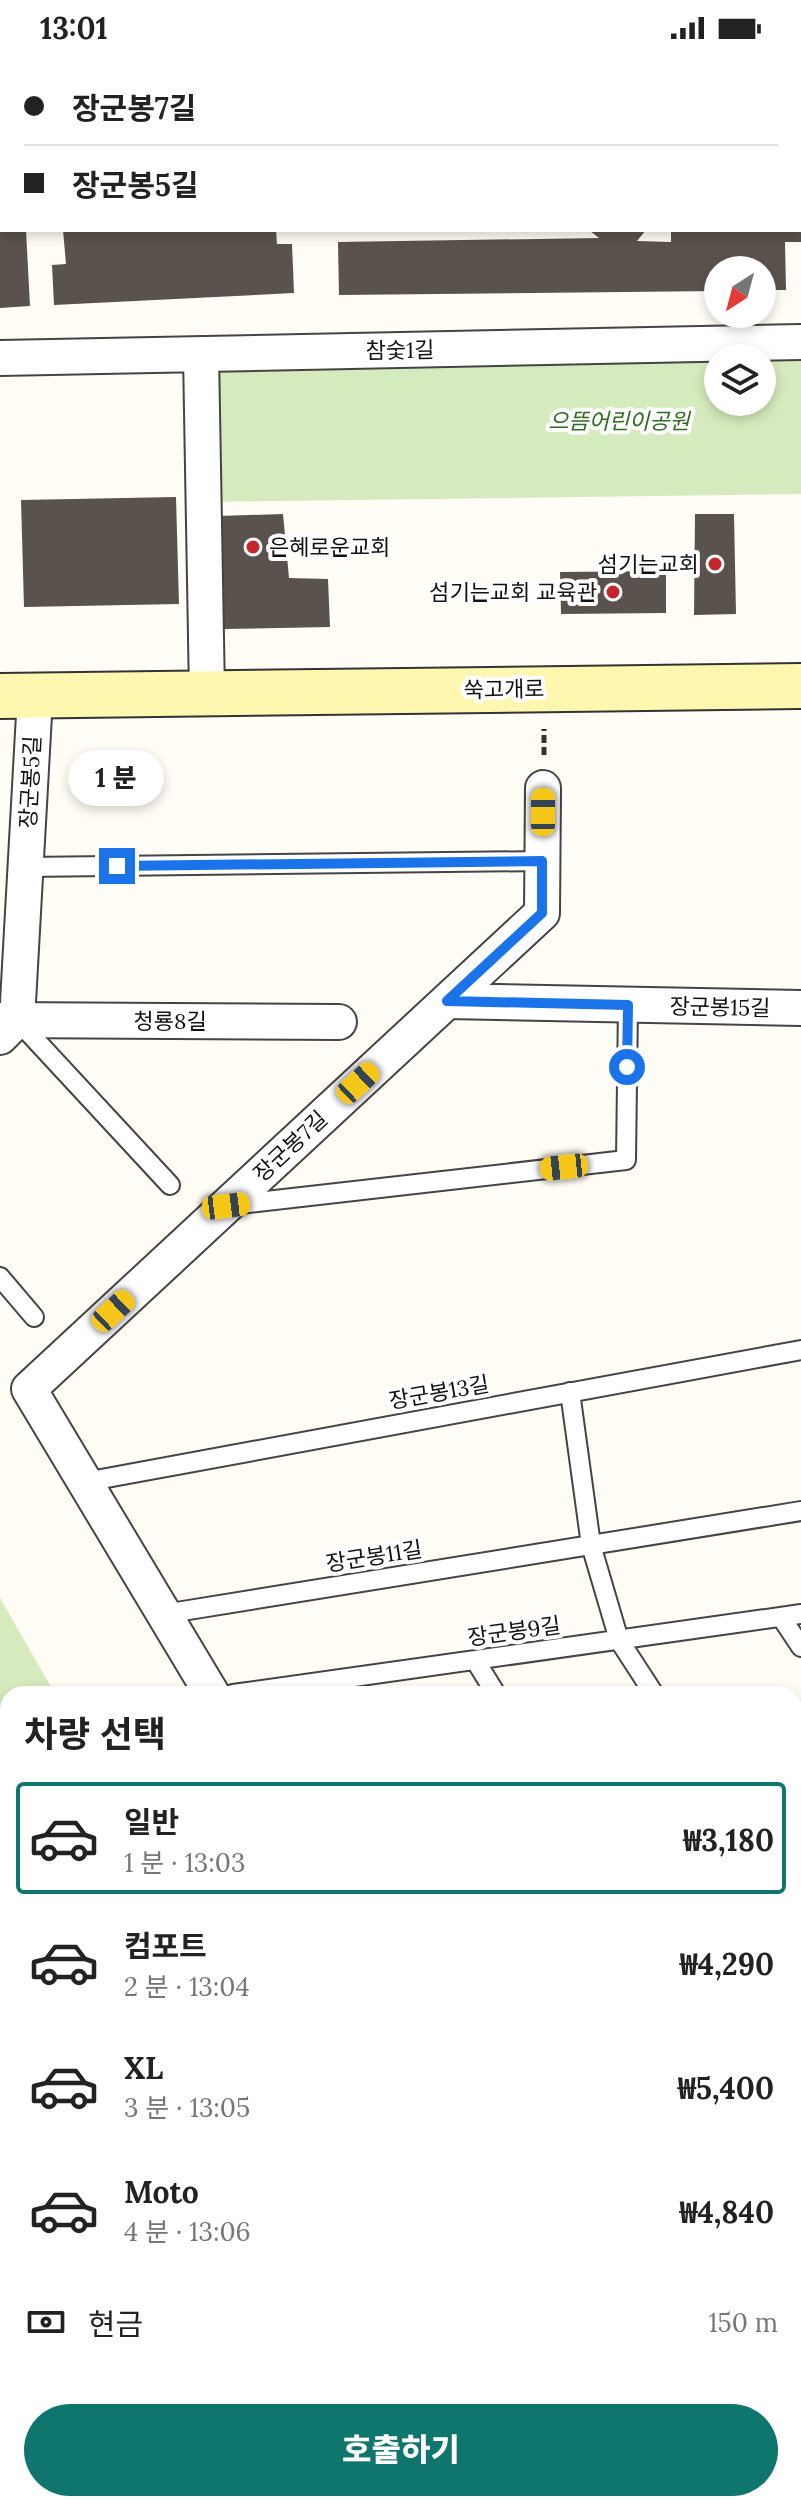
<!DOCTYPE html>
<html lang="ko">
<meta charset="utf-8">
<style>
:root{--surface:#fff;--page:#f6f6f6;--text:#222;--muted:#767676;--line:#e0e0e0;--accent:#0f766e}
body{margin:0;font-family:Lora,"Noto Sans KR",serif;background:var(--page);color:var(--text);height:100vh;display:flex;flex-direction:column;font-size:30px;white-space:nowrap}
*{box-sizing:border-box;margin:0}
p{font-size:26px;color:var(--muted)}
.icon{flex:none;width:44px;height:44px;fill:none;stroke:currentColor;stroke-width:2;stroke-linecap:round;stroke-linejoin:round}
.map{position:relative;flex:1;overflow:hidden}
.panel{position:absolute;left:0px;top:1630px;width:802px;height:826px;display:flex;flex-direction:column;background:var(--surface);border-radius:24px 24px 0 0;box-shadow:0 4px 12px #0003}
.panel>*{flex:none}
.guide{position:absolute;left:0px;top:0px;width:802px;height:176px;box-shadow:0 4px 12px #0003;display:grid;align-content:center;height:176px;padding:0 24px;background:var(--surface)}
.needle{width:52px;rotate:216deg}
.controls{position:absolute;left:704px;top:200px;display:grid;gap:16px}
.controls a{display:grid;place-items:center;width:72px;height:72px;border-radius:50%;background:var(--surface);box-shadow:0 4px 12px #0003;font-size:40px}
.end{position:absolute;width:36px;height:36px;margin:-18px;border:10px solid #1a73e8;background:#fff;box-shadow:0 0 0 4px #fff}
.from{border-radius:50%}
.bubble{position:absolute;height:56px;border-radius:28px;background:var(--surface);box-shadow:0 4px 12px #0003;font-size:26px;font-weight:800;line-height:56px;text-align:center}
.car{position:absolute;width:24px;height:48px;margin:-24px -12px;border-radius:10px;box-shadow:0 0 6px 2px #0007;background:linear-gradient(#f5c518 24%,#345 0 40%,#f5c518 0 76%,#345 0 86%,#f5c518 0)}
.guide b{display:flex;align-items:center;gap:28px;height:76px;font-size:30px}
.guide b+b{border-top:2px solid var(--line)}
.guide i{width:20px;height:20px;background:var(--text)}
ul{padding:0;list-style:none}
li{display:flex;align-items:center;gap:24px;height:112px;margin:0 16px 12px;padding:0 8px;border:4px solid transparent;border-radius:8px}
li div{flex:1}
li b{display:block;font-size:30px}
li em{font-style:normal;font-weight:800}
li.selected{border-color:var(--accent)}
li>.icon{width:72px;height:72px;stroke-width:1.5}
h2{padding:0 24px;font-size:36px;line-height:96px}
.pay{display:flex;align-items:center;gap:20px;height:88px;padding:0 24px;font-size:30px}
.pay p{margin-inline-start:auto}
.primary-button{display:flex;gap:16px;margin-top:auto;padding:16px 24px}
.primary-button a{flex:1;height:92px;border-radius:48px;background:var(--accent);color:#fff;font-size:32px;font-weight:800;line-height:92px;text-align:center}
.status{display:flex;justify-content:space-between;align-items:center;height:56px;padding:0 40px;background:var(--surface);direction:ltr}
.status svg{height:22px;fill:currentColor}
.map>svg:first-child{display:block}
.farmland{fill:#f6f3d4}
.green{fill:#d5ebbd;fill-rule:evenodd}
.building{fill:#5a524d}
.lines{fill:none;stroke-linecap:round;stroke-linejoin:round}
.lane-casing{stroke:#444;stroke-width:22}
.street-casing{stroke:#444;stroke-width:38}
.secondary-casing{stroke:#333;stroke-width:48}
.path{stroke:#333;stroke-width:5;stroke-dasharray:8 4;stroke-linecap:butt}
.lane{stroke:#fff;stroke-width:18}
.street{stroke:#fff;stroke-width:34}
.secondary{stroke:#fff6b0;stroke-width:44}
.route{stroke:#1a73e8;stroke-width:10}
.poi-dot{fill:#c4262e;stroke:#fff;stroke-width:3}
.labels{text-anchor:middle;stroke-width:8;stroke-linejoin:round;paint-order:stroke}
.street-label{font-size:22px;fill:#111;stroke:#fff}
.park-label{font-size:22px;font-style:italic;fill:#2f6b1f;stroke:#fff}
.poi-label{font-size:22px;fill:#111;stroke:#fff;text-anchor:end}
</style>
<div class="status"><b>13:01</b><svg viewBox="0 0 49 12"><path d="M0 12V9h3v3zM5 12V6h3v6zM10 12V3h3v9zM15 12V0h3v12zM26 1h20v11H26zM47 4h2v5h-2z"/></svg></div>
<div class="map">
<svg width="801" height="2455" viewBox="0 0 801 2455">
<rect width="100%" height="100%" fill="#fffdf5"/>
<!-- farmland -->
<path class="farmland" d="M801 2146V2357L794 2383V2149Z"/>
<!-- green -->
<path class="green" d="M801 286V438L203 446 201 298ZM718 302H762V346H718Z
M0 1542 55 1638H8V1894L0 1898Z
M801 1804V2067L794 2054V1808Z"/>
<!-- building -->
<path class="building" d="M0 174H26L30 250 0 252Z
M63 174H276L277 188H292L294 237 54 249 52 209 66 208Z
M589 174H646L637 185 671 186V174H801V186H785L786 234H762V214H718V235L339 239 338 186 599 182Z
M176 441 179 548 24 551 21 444Z
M283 458 289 522 328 523 330 571 224 573 218 460Z
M695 458H734L736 558 694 559Z
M666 515V557L561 558 560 516Z"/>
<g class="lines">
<defs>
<path id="lane" d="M26 811 542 805
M17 964 170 1129
M231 1149 626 1104 628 949
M0 1221 34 1261
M570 1336 591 1489 619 1584 654 1638
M85 1426 801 1294
M164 1558 801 1455
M781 1561 801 1591
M475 1604 496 1638
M233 1638 801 1558
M0 1688 8 1686
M0 2072 8 2068
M794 2149 801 2146
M396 2448 400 2455"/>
<path id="street" d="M201 298 207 638
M0 302 801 286
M447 945 801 952
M0 964 339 966
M0 981 17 964 35 641
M212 1638 29 1333 542 857 543 732
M794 1808 801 1804
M0 1978 8 1994
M0 2253 8 2249
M232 2448 235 2455
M685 2448 689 2455"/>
<path id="secondary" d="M0 640 801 630"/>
</defs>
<!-- lane casing -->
<use href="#lane" class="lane-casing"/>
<!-- street casing -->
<use href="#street" class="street-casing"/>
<!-- secondary casing -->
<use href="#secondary" class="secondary-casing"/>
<!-- path -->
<path class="path" d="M544 699V673"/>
<!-- lane -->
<use href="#lane" class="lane"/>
<!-- street -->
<use href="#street" class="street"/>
<!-- secondary -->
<use href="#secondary" class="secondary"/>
</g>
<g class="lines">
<!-- route -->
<path class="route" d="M117 810 542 805V857L447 945 628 949 627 1011"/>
</g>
<!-- markers -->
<g class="poi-dot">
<circle cx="253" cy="491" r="8"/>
<circle cx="715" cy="508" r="8"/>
<circle cx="613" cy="536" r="8"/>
</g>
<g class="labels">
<!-- street labels -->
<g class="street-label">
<text transform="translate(400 294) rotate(-1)" y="8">참숯1길</text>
<text transform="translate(504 633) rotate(-1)" y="8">쑥고개로</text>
<text transform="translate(30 726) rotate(-87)" y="8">장군봉5길</text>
<text transform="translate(720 951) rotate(1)" y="8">장군봉15길</text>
<text x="170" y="973">청룡8길</text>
<text transform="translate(290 1090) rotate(-43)" y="8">장군봉7길</text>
<text transform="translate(439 1336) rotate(-10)" y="8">장군봉13길</text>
<text transform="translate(374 1500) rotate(-9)" y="8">장군봉11길</text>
<text transform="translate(514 1575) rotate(-8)" y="8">장군봉9길</text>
</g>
<!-- park labels -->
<g class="park-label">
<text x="619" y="373">으뜸어린이공원</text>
</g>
<!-- poi labels -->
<g class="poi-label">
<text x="269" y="499" text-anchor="start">은혜로운교회</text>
<text x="699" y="516">섬기는교회</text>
<text x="597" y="544">섬기는교회 교육관</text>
</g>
</g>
</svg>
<div class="controls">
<a><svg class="needle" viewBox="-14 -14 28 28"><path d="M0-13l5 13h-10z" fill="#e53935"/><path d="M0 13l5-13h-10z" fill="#767676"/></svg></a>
<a><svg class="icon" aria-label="layers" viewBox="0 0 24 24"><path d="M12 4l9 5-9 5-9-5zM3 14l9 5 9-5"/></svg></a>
</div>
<i class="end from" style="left:627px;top:1011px"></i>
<i class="end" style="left:117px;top:810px"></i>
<div class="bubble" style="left:68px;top:694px;width:96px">1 분</div>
<i class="car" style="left:543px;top:756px;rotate:0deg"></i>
<i class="car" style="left:358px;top:1027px;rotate:47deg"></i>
<i class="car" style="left:564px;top:1111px;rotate:264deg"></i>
<i class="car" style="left:226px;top:1150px;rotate:83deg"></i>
<i class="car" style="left:113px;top:1255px;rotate:47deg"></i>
<div class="guide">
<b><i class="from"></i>장군봉7길</b>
<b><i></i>장군봉5길</b>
</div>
<section class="panel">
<h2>차량 선택</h2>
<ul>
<li class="selected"><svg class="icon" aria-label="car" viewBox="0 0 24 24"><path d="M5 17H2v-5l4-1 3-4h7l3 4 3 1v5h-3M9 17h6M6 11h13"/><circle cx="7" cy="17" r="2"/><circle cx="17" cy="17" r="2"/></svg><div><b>일반</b><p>1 분 · 13:03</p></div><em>₩3,180</em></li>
<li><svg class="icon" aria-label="car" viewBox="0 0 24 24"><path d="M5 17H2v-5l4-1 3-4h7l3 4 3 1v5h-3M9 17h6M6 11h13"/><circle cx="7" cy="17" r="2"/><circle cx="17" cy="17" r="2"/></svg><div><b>컴포트</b><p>2 분 · 13:04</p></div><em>₩4,290</em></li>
<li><svg class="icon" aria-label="car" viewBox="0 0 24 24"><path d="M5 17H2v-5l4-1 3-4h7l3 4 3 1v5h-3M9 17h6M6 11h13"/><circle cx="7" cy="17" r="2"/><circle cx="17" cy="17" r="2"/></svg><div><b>XL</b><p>3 분 · 13:05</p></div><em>₩5,400</em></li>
<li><svg class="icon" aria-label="car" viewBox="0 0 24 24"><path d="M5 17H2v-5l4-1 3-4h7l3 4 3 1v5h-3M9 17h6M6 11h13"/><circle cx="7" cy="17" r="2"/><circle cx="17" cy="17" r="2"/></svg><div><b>Moto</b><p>4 분 · 13:06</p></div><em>₩4,840</em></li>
</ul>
<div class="pay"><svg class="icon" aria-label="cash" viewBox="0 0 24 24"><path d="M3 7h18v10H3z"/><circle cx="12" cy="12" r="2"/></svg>현금<p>150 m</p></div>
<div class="primary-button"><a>호출하기</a></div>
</section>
</div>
